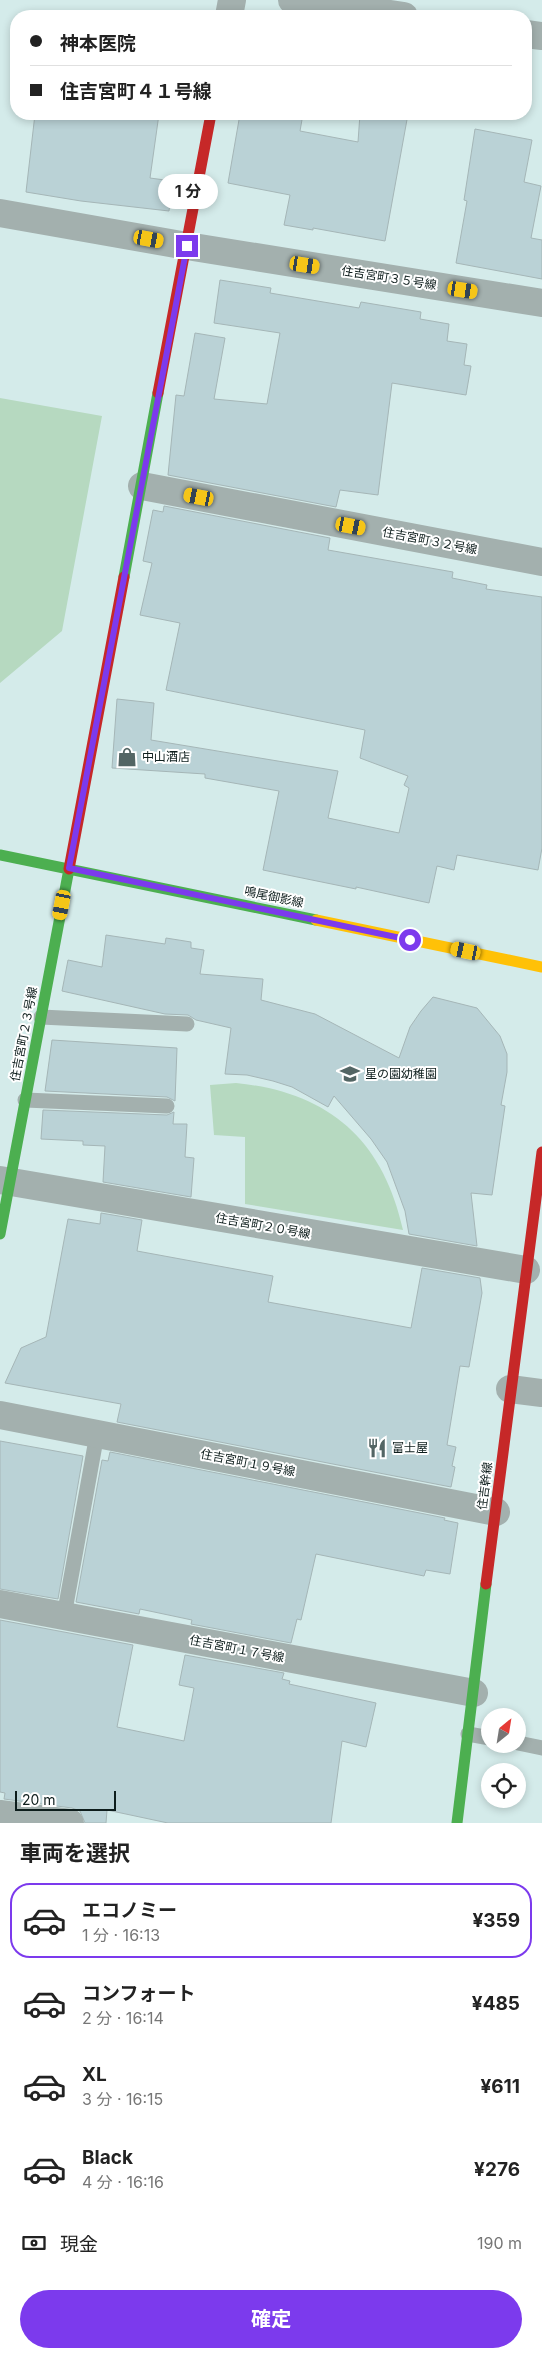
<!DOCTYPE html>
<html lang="ja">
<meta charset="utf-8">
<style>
:root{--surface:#fff;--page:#f6f6f6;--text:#222;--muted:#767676;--line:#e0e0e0;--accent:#7c3aed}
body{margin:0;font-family:Inter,"Noto Sans JP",sans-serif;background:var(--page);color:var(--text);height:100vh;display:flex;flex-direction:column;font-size:19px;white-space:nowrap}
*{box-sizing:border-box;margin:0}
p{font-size:16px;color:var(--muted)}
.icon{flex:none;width:28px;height:28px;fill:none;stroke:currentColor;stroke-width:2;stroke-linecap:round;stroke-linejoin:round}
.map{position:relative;height:1823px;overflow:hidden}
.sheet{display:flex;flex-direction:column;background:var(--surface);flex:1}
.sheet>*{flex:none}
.top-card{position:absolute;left:10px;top:10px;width:522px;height:110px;border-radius:20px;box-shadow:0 2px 8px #0003;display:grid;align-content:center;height:110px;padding:0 20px;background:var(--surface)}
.needle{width:32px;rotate:30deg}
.tools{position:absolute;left:481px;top:1708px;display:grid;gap:10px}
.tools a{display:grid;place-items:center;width:45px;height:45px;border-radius:50%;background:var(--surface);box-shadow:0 2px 8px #0003;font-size:25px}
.scale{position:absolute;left:15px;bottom:12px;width:101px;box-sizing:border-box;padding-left:5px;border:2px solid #0d1d1c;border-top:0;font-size:14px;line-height:18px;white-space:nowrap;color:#0d1d1c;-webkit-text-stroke:4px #fff;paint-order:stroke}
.end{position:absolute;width:22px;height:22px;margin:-11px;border:6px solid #7c3aed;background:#fff;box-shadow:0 0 0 2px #fff}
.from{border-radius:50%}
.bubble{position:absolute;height:35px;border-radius:18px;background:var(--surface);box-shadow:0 2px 8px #0003;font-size:16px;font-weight:700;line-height:35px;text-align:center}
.car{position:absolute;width:15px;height:30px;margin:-15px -8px;border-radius:6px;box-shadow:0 0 4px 1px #0007;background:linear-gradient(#f5c518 24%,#345 0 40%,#f5c518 0 76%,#345 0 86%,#f5c518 0)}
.top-card b{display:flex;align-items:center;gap:18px;height:48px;font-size:19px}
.top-card b+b{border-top:1px solid var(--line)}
.top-card i{width:12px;height:12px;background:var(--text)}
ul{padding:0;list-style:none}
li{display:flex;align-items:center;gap:15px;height:75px;margin:0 10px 8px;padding:0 10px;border:2px solid transparent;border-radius:20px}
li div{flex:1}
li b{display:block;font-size:19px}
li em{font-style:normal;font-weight:700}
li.on{border-color:var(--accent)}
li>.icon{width:45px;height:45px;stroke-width:1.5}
h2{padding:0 20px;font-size:22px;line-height:60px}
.pay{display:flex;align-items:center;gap:12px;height:55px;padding:0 20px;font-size:19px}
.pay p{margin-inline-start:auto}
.cta{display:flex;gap:10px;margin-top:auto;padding:10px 20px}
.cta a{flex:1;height:58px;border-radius:30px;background:var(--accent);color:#fff;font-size:20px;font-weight:700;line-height:58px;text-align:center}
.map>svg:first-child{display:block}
.green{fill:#b6d9c0}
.building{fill:#bad2d6;stroke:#a5b6b7}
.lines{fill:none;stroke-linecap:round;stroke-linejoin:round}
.lane{stroke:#a3b0ae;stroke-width:15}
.street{stroke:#a3b0ae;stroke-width:28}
.fast{stroke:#4caf50;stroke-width:11}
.slow{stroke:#ffc107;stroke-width:11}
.jam{stroke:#c62828;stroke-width:11}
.route{stroke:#7c3aed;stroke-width:6}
.labels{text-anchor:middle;stroke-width:4;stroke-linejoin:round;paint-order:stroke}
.street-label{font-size:12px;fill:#0d1d1c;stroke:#fff}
.poi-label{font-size:12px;fill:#0d1d1c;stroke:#fff;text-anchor:start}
</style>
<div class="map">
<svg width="542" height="1823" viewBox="0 0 542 1823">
<rect width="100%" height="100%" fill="#d4ebea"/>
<!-- green -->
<path class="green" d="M0 398 102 416 62 631 0 683Z
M236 1083C328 1092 383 1139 403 1230L245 1204V1137L214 1135 210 1085Z"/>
<!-- building -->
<path class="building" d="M35 114H159L150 178 172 181 169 211 81 201 26 192Z
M240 114H303L300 131 358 142 360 114H408L385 241 313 228V230L284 225 290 195 228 183Z
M475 129 532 140 524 182 541 186 531 238 542 240V279L456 263 467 201 464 200Z
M220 280 271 288 270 293 359 308 361 302 421 312 420 319 449 324 447 341 467 344 464 365 471 366 466 395 392 383 378 495 340 490 336 507 168 475 176 395 184 396 195 333 225 338 214 399 267 404 280 333 214 323Z
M164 506 330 538 328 550 453 572 452 578 487 585 486 589 542 597V848L538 870 457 855 454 870 437 866 429 903 356 887V889L263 870 279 791 205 778V774L112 768 117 699 154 703 151 740 338 771 328 818 399 833 409 788 404 785 408 776 360 758 365 730 166 690 180 623 140 615 152 563 143 561 153 510 163 512Z
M106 935 165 944 166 938 191 942V948L204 950 200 974 263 979 261 1000 315 1014 399 1058 410 1027 421 1011 433 997 477 1008 500 1036 507 1054V1072L501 1105 505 1106 492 1195 471 1193 477 1246 409 1234 405 1211 387 1162 371 1139 334 1096 328 1107 292 1087 273 1081 247 1075 225 1074 231 1028 196 1020 188 1015 165 1014 62 991 68 960 102 967Z
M52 1040 177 1048 175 1101 167 1097 45 1091Z
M43 1110 167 1115 174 1112 173 1124H187L185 1157 194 1158 191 1197 103 1182 105 1146 83 1145V1141L41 1139Z
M101 1213 142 1220 137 1251 273 1276 268 1302 411 1328 422 1268 480 1278 482 1293 469 1367 460 1366 447 1445 456 1447 452 1466 455 1467 451 1487 117 1422 121 1404 5 1383 21 1348 46 1337 68 1219 100 1224Z
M0 1441 83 1456 58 1599 0 1589Z
M110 1452 445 1518 444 1520 458 1523 450 1574 426 1570 424 1576 316 1554 301 1620 297 1619 291 1643 191 1624 192 1620 140 1609 139 1614 76 1602 102 1460 108 1461Z
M0 1620 133 1645 117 1727 184 1741 194 1688 179 1685 185 1655 284 1673 282 1679 290 1681 289 1684 376 1703 366 1747 342 1741 331 1823H168L107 1810 106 1823H85L80 1811 72 1808 4 1799 5 1793 0 1792Z"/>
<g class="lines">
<!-- lane -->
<path class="lane" d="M41 1017 187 1024
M25 1100 167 1106
M64 1616 97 1434
M468 1734 490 1738
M518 1743 542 1748"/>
<!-- street -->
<path class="street" d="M292 0 404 16
M229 16 232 0
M526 34 542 36
M0 213 187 246 542 303
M142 486 542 562
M0 1180 526 1270
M510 1389 542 1393
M0 1415 496 1512
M0 1604 474 1693
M0 1814 70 1823"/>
<!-- fast -->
<path class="fast" d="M124 577 158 393
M0 855 316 920
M0 1234 69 869
M457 1823 486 1584"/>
<!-- slow -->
<path class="slow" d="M316 920 542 967"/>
<!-- jam -->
<path class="jam" d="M158 393 211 114
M69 869 124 577
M486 1584 542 1152"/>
</g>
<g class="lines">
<!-- route -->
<path class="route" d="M187 246 69 868 410 940"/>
</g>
<!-- icons -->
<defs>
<symbol id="shop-bare" viewBox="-9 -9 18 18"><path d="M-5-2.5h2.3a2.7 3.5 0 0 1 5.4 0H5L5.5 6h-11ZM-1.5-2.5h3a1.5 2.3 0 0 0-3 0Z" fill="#536564" stroke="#fff" stroke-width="2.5" paint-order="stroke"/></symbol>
<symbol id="school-bare" viewBox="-9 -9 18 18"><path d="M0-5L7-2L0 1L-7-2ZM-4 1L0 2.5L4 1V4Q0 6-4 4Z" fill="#536564" stroke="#fff" stroke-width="2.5" paint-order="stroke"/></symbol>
<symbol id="restaurant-bare" viewBox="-9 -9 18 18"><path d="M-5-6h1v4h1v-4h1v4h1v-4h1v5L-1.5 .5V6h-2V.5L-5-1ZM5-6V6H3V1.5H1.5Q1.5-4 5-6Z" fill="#536564" stroke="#fff" stroke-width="2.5" paint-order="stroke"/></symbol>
</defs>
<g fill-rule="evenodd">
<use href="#shop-bare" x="113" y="743" width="28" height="28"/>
<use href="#school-bare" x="336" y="1060" width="28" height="28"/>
<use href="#restaurant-bare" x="363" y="1434" width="28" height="28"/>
</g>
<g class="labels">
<!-- street labels -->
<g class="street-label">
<text transform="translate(389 278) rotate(9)" y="4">住吉宮町３５号線</text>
<text transform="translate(430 541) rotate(11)" y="4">住吉宮町３２号線</text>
<text transform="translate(274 897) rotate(12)" y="4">鳴尾御影線</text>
<text transform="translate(24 1034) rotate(-79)" y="4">住吉宮町２３号線</text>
<text transform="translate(263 1226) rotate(10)" y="4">住吉宮町２０号線</text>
<text transform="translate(248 1463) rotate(11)" y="4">住吉宮町１９号線</text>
<text transform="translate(485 1486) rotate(-83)" y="4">住吉幹線</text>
<text transform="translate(237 1649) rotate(11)" y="4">住吉宮町１７号線</text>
</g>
<!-- poi labels -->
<g class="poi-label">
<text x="142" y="761">中山酒店</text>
<text x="365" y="1078">星の園幼稚園</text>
<text x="392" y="1452">富士屋</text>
</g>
</g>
</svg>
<div class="tools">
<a><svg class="needle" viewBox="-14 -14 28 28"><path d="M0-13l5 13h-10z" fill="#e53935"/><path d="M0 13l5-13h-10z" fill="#767676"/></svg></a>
<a><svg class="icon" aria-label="locate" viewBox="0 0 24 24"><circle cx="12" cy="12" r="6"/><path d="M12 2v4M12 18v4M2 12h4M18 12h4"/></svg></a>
</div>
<div class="scale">20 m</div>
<i class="end from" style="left:410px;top:940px"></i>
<i class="end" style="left:187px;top:246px"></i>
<div class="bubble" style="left:158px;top:174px;width:60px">1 分</div>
<i class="car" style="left:149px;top:239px;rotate:100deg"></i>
<i class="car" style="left:305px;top:265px;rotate:99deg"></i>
<i class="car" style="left:463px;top:290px;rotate:99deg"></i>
<i class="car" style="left:199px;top:497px;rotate:281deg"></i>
<i class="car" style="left:351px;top:526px;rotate:101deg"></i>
<i class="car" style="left:62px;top:905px;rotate:191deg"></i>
<i class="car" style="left:466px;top:951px;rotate:282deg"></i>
<div class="top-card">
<b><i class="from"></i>神本医院</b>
<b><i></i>住吉宮町４１号線</b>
</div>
</div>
<section class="sheet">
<h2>車両を選択</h2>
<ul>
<li class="on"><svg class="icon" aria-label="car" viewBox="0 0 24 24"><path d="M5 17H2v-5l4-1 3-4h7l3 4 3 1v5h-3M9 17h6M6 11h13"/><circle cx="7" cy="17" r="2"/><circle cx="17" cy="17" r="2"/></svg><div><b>エコノミー</b><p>1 分 · 16:13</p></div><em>¥359</em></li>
<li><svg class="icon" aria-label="car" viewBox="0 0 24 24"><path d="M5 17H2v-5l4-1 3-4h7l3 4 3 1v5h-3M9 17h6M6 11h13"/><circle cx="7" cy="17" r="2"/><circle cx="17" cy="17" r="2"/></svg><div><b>コンフォート</b><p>2 分 · 16:14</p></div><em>¥485</em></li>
<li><svg class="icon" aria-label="car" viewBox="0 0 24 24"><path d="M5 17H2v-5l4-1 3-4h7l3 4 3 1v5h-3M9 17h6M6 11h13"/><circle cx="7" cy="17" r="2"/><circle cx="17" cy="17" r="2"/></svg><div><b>XL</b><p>3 分 · 16:15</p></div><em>¥611</em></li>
<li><svg class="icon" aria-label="car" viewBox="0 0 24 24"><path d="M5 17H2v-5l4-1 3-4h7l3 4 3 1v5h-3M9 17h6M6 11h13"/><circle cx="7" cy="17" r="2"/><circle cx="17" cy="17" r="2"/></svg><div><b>Black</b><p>4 分 · 16:16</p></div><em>¥276</em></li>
</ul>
<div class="pay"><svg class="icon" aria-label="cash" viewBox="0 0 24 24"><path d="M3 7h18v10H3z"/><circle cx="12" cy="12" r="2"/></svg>現金<p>190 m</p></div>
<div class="cta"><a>確定</a></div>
</section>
